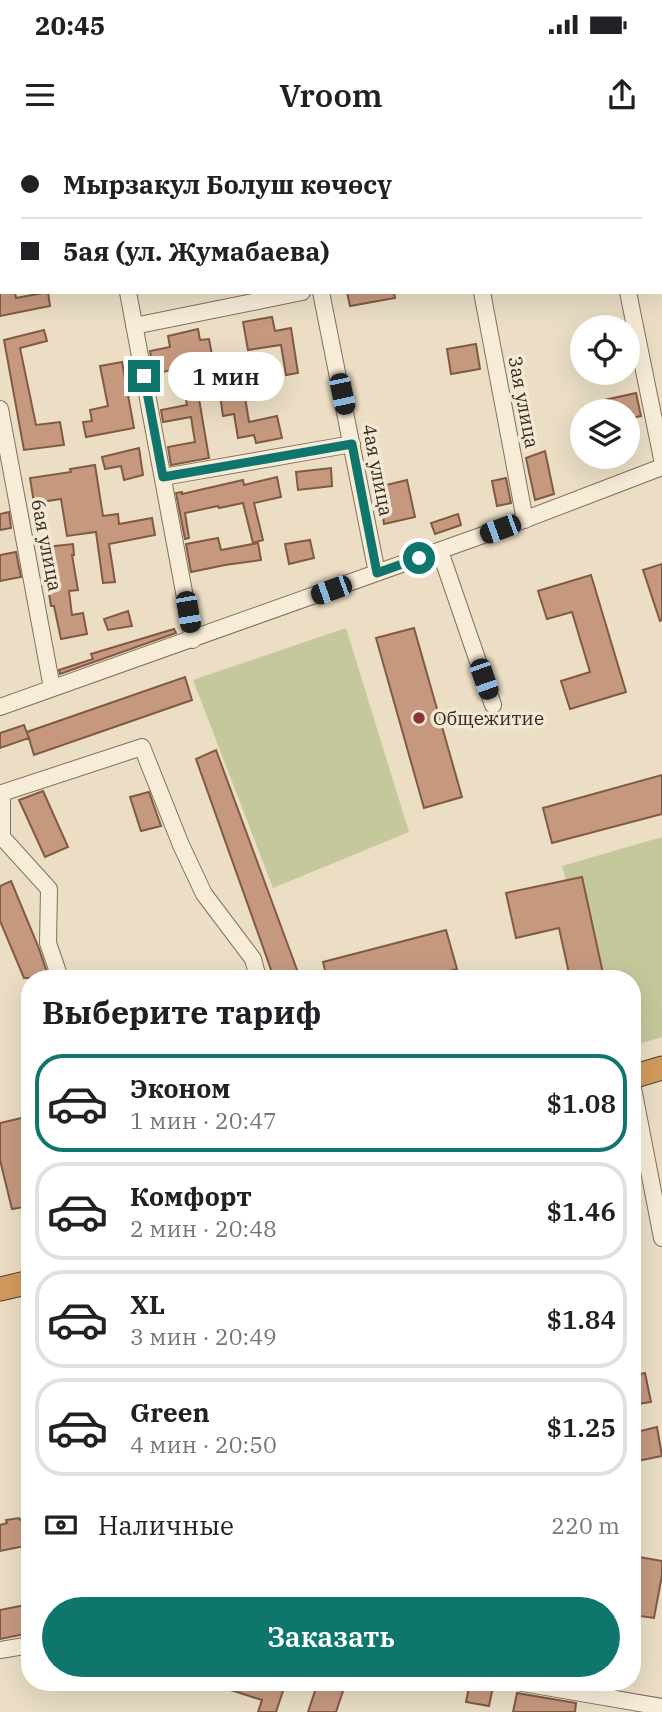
<!DOCTYPE html>
<html lang="ru">
<meta charset="utf-8">
<style>
:root{--surface:#fff;--page:#f2f2f2;--text:#202124;--muted:#757577;--line:#e0e0e0;--accent:#0f766e}
body{margin:0;font-family:"IBM Plex Serif",serif;background:var(--page);color:var(--text);height:100vh;display:flex;flex-direction:column;font-size:26px;white-space:nowrap}
*{box-sizing:border-box;margin:0}
p{font-size:23px;color:var(--muted)}
.icon{flex:none;width:38px;height:38px;fill:none;stroke:currentColor;stroke-width:2;stroke-linecap:round;stroke-linejoin:round}
.map{position:relative;flex:1;overflow:hidden}
.side{position:absolute;left:21px;top:830px;width:620px;height:721px;display:flex;flex-direction:column;background:var(--surface);border-radius:28px;box-shadow:0 7px 28px #0002}
.side>*{flex:none}
.banner{position:absolute;left:0px;top:0px;width:663px;height:154px;box-shadow:0 7px 28px #0002;display:grid;align-content:center;height:154px;padding:0 21px;background:var(--surface)}
.fabs{position:absolute;left:570px;top:175px;display:grid;gap:14px}
.fabs a{display:grid;place-items:center;width:70px;height:70px;border-radius:50%;background:var(--surface);box-shadow:0 7px 28px #0002;font-size:35px}
.end{position:absolute;width:32px;height:32px;margin:-16px;border:9px solid #0f766e;background:#fff;box-shadow:0 0 0 4px #fff}
.from{border-radius:50%}
.bubble{position:absolute;height:49px;border-radius:24px;background:var(--surface);box-shadow:0 7px 28px #0002;font-size:23px;font-weight:600;line-height:49px;text-align:center}
.car{position:absolute;width:21px;height:42px;margin:-21px -10px;border-radius:9px;box-shadow:0 0 5px 2px #0007;background:linear-gradient(#222 24%,#8ab4d8 0 40%,#222 0 76%,#8ab4d8 0 86%,#222 0)}
.banner b{display:flex;align-items:center;gap:24px;height:66px;font-size:26px}
.banner b+b{border-top:2px solid var(--line)}
.banner i{width:18px;height:18px;background:var(--text)}
ul{padding:0;list-style:none}
li{display:flex;align-items:center;gap:21px;height:98px;margin:0 14px 10px;padding:0 7px;border:4px solid var(--line);border-radius:28px}
li div{flex:1}
li b{display:block;font-size:26px}
li em{font-style:normal;font-weight:600}
li.active{border-color:var(--accent)}
li>.icon{width:63px;height:63px;stroke-width:1.5}
h2{padding:0 21px;font-size:32px;line-height:84px}
.pay{display:flex;align-items:center;gap:18px;height:77px;padding:0 21px;font-size:26px}
.pay p{margin-inline-start:auto}
.cta{display:flex;gap:14px;margin-top:auto;padding:14px 21px}
.cta a{flex:1;height:80px;border-radius:42px;background:var(--accent);color:#fff;font-size:28px;font-weight:600;line-height:80px;text-align:center}
.status{display:flex;justify-content:space-between;align-items:center;height:49px;padding:0 35px;background:var(--surface);direction:ltr}
.status svg{height:19px;fill:currentColor}
header{display:flex;justify-content:space-between;align-items:center;height:91px;padding:0 21px;background:var(--surface);font-size:32px;font-weight:600}
.map>svg:first-child{display:block}
.green{fill:#c5c89a}
.building{fill:#c6997e;stroke:#815a45;stroke-width:2}
.lines{fill:none;stroke-linecap:round;stroke-linejoin:round}
.minor-casing{stroke:#84705d;stroke-width:18}
.highway-casing{stroke:#523f31;stroke-width:25}
.minor{stroke:#f6ecd8;stroke-width:16}
.highway{stroke:#d39a5d;stroke-width:23}
.route{stroke:#0f766e;stroke-width:9}
.poi-dot{fill:#8e3237;stroke:#f3e8d4;stroke-width:2.5}
.labels{text-anchor:middle;stroke-width:7;stroke-linejoin:round;paint-order:stroke}
.street-label{font-size:19px;fill:#36291f;stroke:#f3e8d4}
.poi-label{font-size:19px;fill:#36291f;stroke:#f3e8d4;text-anchor:start}
</style>
<div class="status"><b>20:45</b><svg viewBox="0 0 49 12"><path d="M0 12V9h3v3zM5 12V6h3v6zM10 12V3h3v9zM15 12V0h3v12zM26 1h20v11H26zM47 4h2v5h-2z"/></svg></div>
<header><svg class="icon" aria-label="menu" viewBox="0 0 24 24"><path d="M4 6h16M4 12h16M4 18h16"/></svg>Vroom<svg class="icon" aria-label="share" viewBox="0 0 24 24"><path d="M12 15V3M7 8l5-5 5 5M5 13v7h14v-7"/></svg></header>
<div class="map">
<svg width="662" height="1572" viewBox="0 0 662 1572">
<rect width="100%" height="100%" fill="#ebdec5"/>
<!-- green -->
<path class="green" d="M346 488 409 692 273 748 193 540Z
M662 697V897L632 906V838H595L562 726Z"/>
<!-- building -->
<path class="building" d="M0 152H15L16 158 48 152 50 166 0 176Z
M347 152H394L395 158 350 166Z
M272 177 275 191 291 188 298 233 286 235 281 205 248 210 243 182Z
M198 189 200 200 209 199 212 215 197 218 202 244 197 247 209 318 171 325 168 307 195 302 191 277 163 282 161 270 187 265 180 228 154 234 150 211 170 207 168 196Z
M44 190 47 201 20 208 36 285 60 282 64 305 24 310 4 200Z
M476 204 480 229 451 234 447 209Z
M122 222 134 288 86 297 83 282 92 281 90 270 108 266 100 226Z
M244 251 249 282 277 276 282 298 256 303 254 295 238 298 234 274 223 276 220 255Z
M636 253 641 276 628 279V271H606L604 260Z
M139 308 143 335 124 340 121 326 105 329 102 317Z
M545 311 554 354 535 360 526 318Z
M95 325 103 376 118 374 119 384 152 378 155 395 109 404 115 442 103 443 96 392 67 396 61 359 34 363 30 338 71 332 70 329Z
M331 328 332 346 298 350 296 332Z
M277 337 281 357 254 363 263 400 253 403 243 363 219 368 218 366 185 373 189 398 185 399 176 353 182 352V354L243 340 244 345Z
M506 338 511 363 497 366 492 341Z
M407 340 415 377 384 384 378 347Z
M9 372 11 388 0 390V374Z
M458 374 461 385 435 394 431 383Z
M218 398 221 410 258 403 261 420 225 425 191 432 186 404Z
M310 400 314 418 289 424 285 404Z
M73 404 74 415H72L78 450 69 451 72 475 83 473 87 494 61 499 54 466H51L47 441H49L46 407Z
M16 412 21 437 0 441V415Z
M662 424V480L660 481 643 430Z
M591 435 626 552 570 569 561 541 590 532 572 472 547 479 538 451Z
M128 471 132 486 108 490 104 479Z
M414 488 462 657 424 668 376 498Z
M174 489 176 493 60 534 59 530 93 519 91 514Z
M185 537 192 560 34 615 27 592Z
M24 585 29 598 0 608V593Z
M216 610 300 838H274L196 619Z
M662 635V674L552 703 543 668Z
M43 651 68 707 45 717 19 660Z
M149 652 161 686 141 691 130 657Z
M582 737 604 838H570L559 788 516 798 506 753Z
M11 741 38 806 49 838H24L0 781V746Z
M446 790 457 829 431 836 432 838H327L323 822Z
M30 976V1066L12 1069 0 1020V983Z
M645 1233 651 1262 632 1265V1236Z
M657 1287 662 1316 632 1322V1293Z
M19 1378 20 1380 30 1379V1405L0 1411V1385L7 1383 6 1380Z
M639 1417 662 1421V1435L654 1478 632 1475Z
M30 1464V1493L0 1499V1470Z
M212 1542H286L276 1572H258L262 1560 212 1544Z
M318 1542H346L336 1572H308Z
M470 1542H494L489 1566 466 1562Z
M517 1553 576 1563 575 1572H513Z"/>
<g class="lines">
<defs>
<path id="minor" d="M101 0V2
M290 0 291 2
M452 0 453 2
M596 0 597 2
M128 152 193 500
M321 152 377 433
M482 152 525 380
M628 152 662 319
M134 186 302 152
M0 269 52 548
M163 337 352 304
M440 411 493 565
M0 567 500 389 662 327
M60 838 48 803 49 749 2 697V653L142 607 181 705 204 754 253 819 258 838
M632 943 662 1098
M0 1510 30 1505
M517 1542 662 1567"/>
<path id="highway" d="M632 937 662 928
M0 1149 30 1142"/>
</defs>
<!-- minor casing -->
<use href="#minor" class="minor-casing"/>
<!-- highway casing -->
<use href="#highway" class="highway-casing"/>
<!-- minor -->
<use href="#minor" class="minor"/>
<!-- highway -->
<use href="#highway" class="highway"/>
</g>
<g class="lines">
<!-- route -->
<path class="route" d="M144 236 163 337 352 304 377 433 419 418"/>
</g>
<!-- markers -->
<circle class="poi-dot" cx="419" cy="578" r="7"/>
<g class="labels">
<!-- street labels -->
<g class="street-label">
<text transform="translate(524 262) rotate(79)" y="7">3ая улица</text>
<text transform="translate(378 330) rotate(79)" y="7">4ая улица</text>
<text transform="translate(47 405) rotate(79)" y="7">6ая улица</text>
</g>
<!-- poi labels -->
<g class="poi-label">
<text x="433" y="585">Общежитие</text>
</g>
</g>
</svg>
<div class="fabs">
<a><svg class="icon" aria-label="locate" viewBox="0 0 24 24"><circle cx="12" cy="12" r="6"/><path d="M12 2v4M12 18v4M2 12h4M18 12h4"/></svg></a>
<a><svg class="icon" aria-label="layers" viewBox="0 0 24 24"><path d="M12 4l9 5-9 5-9-5zM3 14l9 5 9-5"/></svg></a>
</div>
<i class="end from" style="left:419px;top:418px"></i>
<i class="end" style="left:144px;top:236px"></i>
<div class="bubble" style="left:168px;top:212px;width:116px">1 мин</div>
<i class="car" style="left:342px;top:254px;rotate:168deg"></i>
<i class="car" style="left:500px;top:389px;rotate:250deg"></i>
<i class="car" style="left:331px;top:450px;rotate:250deg"></i>
<i class="car" style="left:188px;top:472px;rotate:170deg"></i>
<i class="car" style="left:484px;top:539px;rotate:161deg"></i>
<div class="banner">
<b><i class="from"></i>Мырзакул Болуш көчөсү</b>
<b><i></i>5ая (ул. Жумабаева)</b>
</div>
<section class="side">
<h2>Выберите тариф</h2>
<ul>
<li class="active"><svg class="icon" aria-label="car" viewBox="0 0 24 24"><path d="M5 17H2v-5l4-1 3-4h7l3 4 3 1v5h-3M9 17h6M6 11h13"/><circle cx="7" cy="17" r="2"/><circle cx="17" cy="17" r="2"/></svg><div><b>Эконом</b><p>1 мин · 20:47</p></div><em>$1.08</em></li>
<li><svg class="icon" aria-label="car" viewBox="0 0 24 24"><path d="M5 17H2v-5l4-1 3-4h7l3 4 3 1v5h-3M9 17h6M6 11h13"/><circle cx="7" cy="17" r="2"/><circle cx="17" cy="17" r="2"/></svg><div><b>Комфорт</b><p>2 мин · 20:48</p></div><em>$1.46</em></li>
<li><svg class="icon" aria-label="car" viewBox="0 0 24 24"><path d="M5 17H2v-5l4-1 3-4h7l3 4 3 1v5h-3M9 17h6M6 11h13"/><circle cx="7" cy="17" r="2"/><circle cx="17" cy="17" r="2"/></svg><div><b>XL</b><p>3 мин · 20:49</p></div><em>$1.84</em></li>
<li><svg class="icon" aria-label="car" viewBox="0 0 24 24"><path d="M5 17H2v-5l4-1 3-4h7l3 4 3 1v5h-3M9 17h6M6 11h13"/><circle cx="7" cy="17" r="2"/><circle cx="17" cy="17" r="2"/></svg><div><b>Green</b><p>4 мин · 20:50</p></div><em>$1.25</em></li>
</ul>
<div class="pay"><svg class="icon" aria-label="cash" viewBox="0 0 24 24"><path d="M3 7h18v10H3z"/><circle cx="12" cy="12" r="2"/></svg>Наличные<p>220 m</p></div>
<div class="cta"><a>Заказать</a></div>
</section>
</div>
